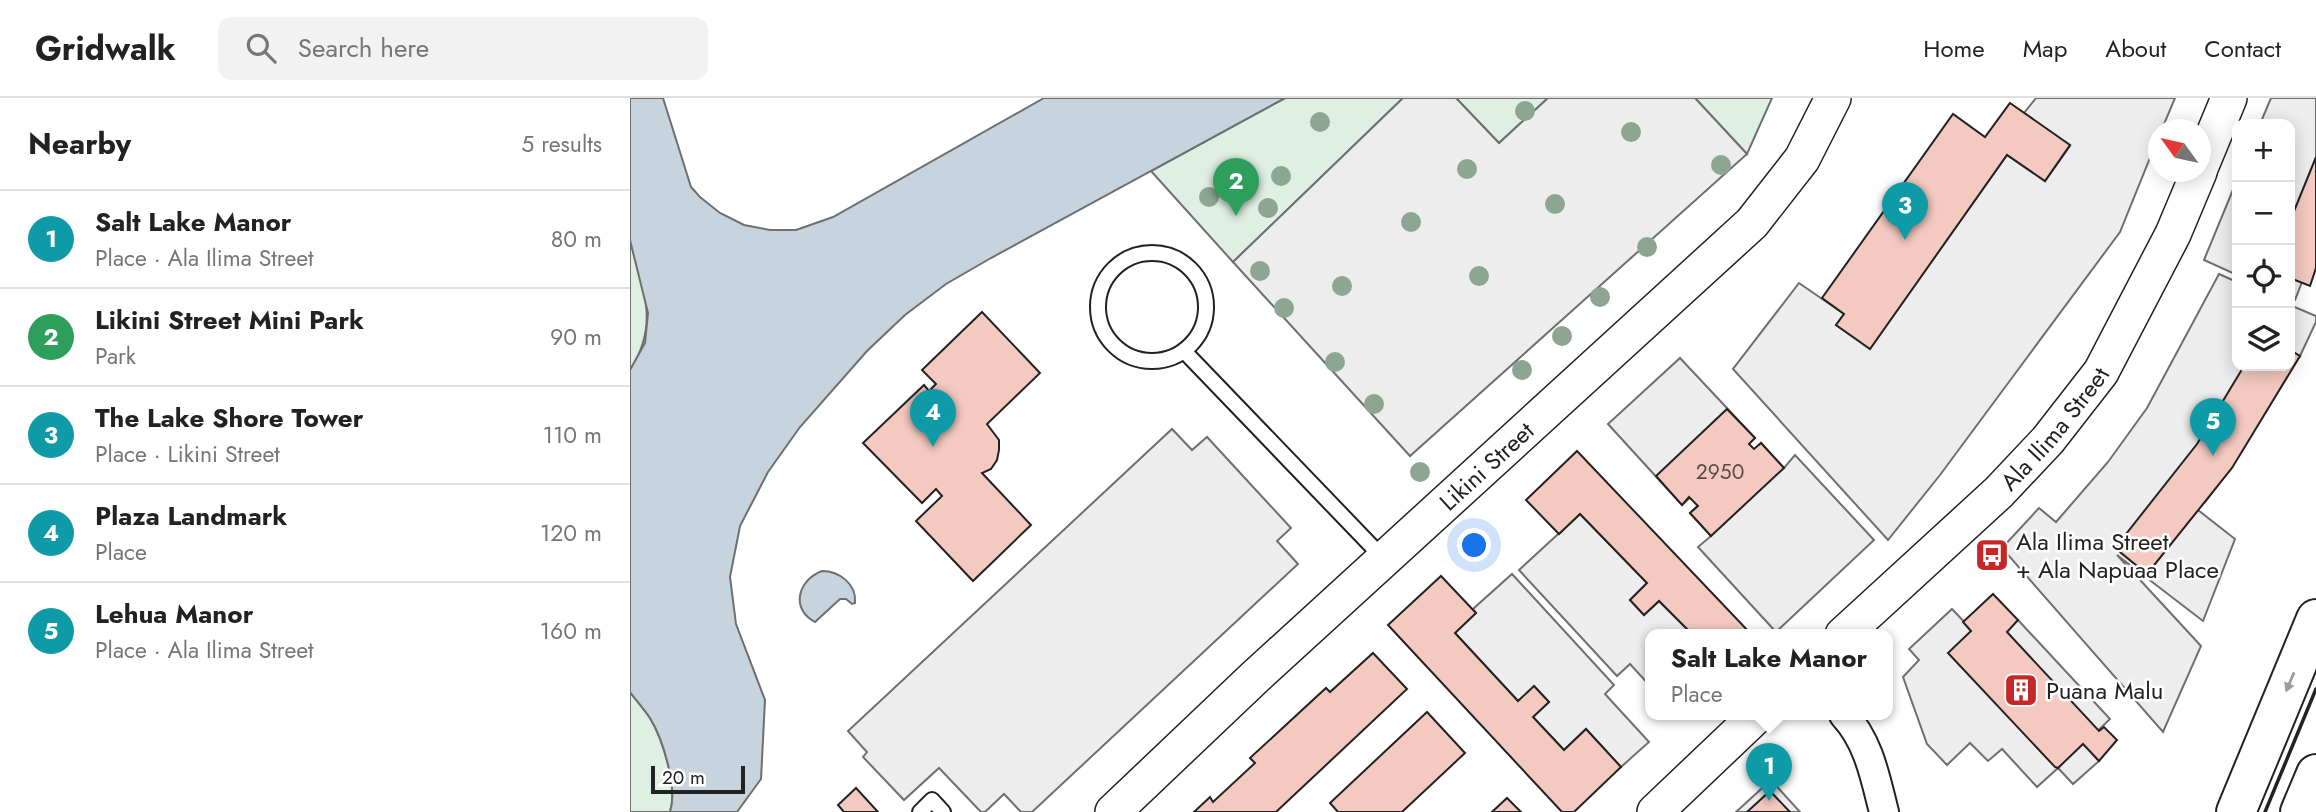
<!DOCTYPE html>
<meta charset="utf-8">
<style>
body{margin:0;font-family:Jost,sans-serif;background:#f2f2f2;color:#222}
.controls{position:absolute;right:21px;top:21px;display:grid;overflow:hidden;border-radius:14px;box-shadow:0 4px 18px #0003}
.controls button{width:63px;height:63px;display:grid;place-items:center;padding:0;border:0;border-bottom:2px solid #e0e0e0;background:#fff;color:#222;font:35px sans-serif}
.compass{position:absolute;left:1518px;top:21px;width:63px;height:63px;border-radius:50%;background:#fff;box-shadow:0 4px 18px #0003;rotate:303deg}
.scale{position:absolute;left:21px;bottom:18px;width:94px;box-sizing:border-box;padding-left:7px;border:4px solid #222;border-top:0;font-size:19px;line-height:24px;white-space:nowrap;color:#222;-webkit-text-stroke:5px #fff;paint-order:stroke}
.you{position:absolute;left:845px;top:448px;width:24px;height:24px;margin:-18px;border:5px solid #fff;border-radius:50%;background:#1a73e8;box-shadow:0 0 0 10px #1a73e833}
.badge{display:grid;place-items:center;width:46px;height:46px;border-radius:50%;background:#b45309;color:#fff;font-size:23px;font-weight:700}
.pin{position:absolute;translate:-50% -58px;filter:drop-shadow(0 2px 4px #0008)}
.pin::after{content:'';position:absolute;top:37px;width:24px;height:21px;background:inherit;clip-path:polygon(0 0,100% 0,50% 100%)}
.popup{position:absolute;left:1015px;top:531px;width:248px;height:91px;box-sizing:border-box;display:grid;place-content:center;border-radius:14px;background:#fff;filter:drop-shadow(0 2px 5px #0005);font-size:23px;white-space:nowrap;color:#767676}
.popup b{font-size:26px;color:#222}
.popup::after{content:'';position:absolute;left:50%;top:100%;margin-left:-14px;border:14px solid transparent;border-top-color:#fff}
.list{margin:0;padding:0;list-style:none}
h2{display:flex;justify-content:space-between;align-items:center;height:91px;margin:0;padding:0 28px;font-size:30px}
h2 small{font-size:23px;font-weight:400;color:#767676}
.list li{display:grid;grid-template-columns:46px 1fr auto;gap:21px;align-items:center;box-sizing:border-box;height:98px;padding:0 28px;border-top:2px solid #e0e0e0}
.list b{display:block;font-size:26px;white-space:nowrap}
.list p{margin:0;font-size:23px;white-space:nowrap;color:#767676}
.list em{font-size:23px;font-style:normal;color:#767676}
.icon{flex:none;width:38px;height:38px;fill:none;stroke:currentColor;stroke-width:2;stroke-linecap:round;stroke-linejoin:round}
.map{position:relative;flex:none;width:1686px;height:714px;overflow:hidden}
header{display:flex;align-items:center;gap:42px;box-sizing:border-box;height:98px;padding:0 35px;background:#fff;border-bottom:2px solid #e0e0e0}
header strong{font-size:33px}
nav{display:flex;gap:38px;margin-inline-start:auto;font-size:24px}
.search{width:490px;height:63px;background:#f2f2f2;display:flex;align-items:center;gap:18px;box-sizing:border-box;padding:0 24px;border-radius:14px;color:#767676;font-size:26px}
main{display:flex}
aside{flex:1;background:#fff}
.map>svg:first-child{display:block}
.green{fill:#e0efe3;stroke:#6f6f6f;stroke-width:2}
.parking{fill:#ededed;stroke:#6f6f6f;stroke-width:2}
.water{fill:#c7d3dd;stroke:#6f6f6f;stroke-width:2}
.building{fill:#f3c9c0;stroke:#222;stroke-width:2}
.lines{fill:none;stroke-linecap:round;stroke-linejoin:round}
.service-casing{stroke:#222;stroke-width:18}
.minor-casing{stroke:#222;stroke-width:32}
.tertiary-casing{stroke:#222;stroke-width:38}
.secondary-casing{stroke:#222;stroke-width:42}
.service{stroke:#fff;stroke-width:14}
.minor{stroke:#fff;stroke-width:28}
.tertiary{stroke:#fff;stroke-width:35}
.secondary{stroke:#fff;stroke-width:38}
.wall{stroke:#222;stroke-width:3.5}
.tree{fill:#8da692}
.oneway{fill:#9c9c9c}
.labels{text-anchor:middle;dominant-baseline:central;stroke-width:5;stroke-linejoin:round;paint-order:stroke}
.number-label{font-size:21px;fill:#564c4a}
.street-label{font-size:24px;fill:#222;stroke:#fff}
.poi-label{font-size:24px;fill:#222;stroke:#fff;text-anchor:start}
</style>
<header>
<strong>Gridwalk</strong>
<div class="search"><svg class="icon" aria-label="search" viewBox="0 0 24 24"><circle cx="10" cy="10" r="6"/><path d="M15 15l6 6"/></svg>Search here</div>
<nav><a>Home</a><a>Map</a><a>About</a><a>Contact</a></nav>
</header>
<main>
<aside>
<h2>Nearby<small>5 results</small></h2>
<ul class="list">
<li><span class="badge" style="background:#0f9aa8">1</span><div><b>Salt Lake Manor</b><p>Place · Ala Ilima Street</p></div><em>80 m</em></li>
<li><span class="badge" style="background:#2e9e5b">2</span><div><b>Likini Street Mini Park</b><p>Park</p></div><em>90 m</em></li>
<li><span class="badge" style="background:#0f9aa8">3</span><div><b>The Lake Shore Tower</b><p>Place · Likini Street</p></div><em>110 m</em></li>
<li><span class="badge" style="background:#0f9aa8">4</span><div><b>Plaza Landmark</b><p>Place</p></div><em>120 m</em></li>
<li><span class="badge" style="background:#0f9aa8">5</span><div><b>Lehua Manor</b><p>Place · Ala Ilima Street</p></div><em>160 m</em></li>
</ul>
</aside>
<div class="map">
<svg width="1686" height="714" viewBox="0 0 1686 714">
<rect width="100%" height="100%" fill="#fff"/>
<g class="green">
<path d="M655 0H773L603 164 521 73Z"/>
<path d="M826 0H918L869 45Z"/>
<path d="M1065 0H1142L1117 56Z"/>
<path d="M0 142C13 191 30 226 0 272Z"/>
<path d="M0 594C6 602 14 611 20 620 33 642 48 690 40 714H0Z"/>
</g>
<g class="parking">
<path d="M773 0H826L869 45 918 0H1065L1117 56 780 358 603 164Z"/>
<path d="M1406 0H1545L1532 31 1528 32V40L1490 134 1310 377 1258 442 1103 271 1169 185 1214 216 1206 227 1240 250 1377 57 1415 83 1440 48 1394 15Z"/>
<path d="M1641 0H1686V148L1665 202 1660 200V26H1630Z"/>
<path d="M1607 82V177L1574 162Z"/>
<path d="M1589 176 1607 184V268H1641L1627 292 1588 387 1575 404 1543 379 1568 412 1605 441 1573 523 1487 457 1571 548 1533 634 1372 450 1409 410 1426 424 1478 364 1517 310Z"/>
<path d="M1660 207 1686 218V224L1670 258 1660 252Z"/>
<path d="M1050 260 1125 340 1052 407 978 326Z"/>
<path d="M542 331 562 352 577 339 661 430 647 443 668 466 402 714H391L374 696 355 714H351L309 670 274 702 233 659 237 654 218 633Z"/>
<path d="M1131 345 1154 370 1165 357 1244 442 1146 534 1068 449 1081 438 1060 415Z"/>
<path d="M950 416 1017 485 1000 502 1014 517 1029 503 1060 534 1057 537H1020V588L1000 566 987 578 889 472Z"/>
<path d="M882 476 984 587 975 596 1019 644 991 669 956 631 934 652 903 619 919 604 905 589 888 603 825 535 846 515 843 511Z"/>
<path d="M1322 511 1358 549 1388 522 1480 621 1454 646 1469 663 1443 686 1428 670 1407 689 1372 651 1358 663 1340 645 1317 667 1297 646 1273 579 1289 562 1279 551Z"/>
<path d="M1141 682 1170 714H1106Z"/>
</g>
<g class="water">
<path d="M0 0H33L61 89 70 99 90 115 114 127 140 132H166L203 119 414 0H655L361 160 316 186 275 217 237 253 170 329 138 374 110 428 100 479 106 526 135 602 131 681 107 714H40C48 690 33 641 20 620 14 611 6 602 0 594V272L15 245 18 215 0 142Z"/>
<path d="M192 473C209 473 227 486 225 505L222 506 216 501H210L185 524C160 511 168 482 192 473Z"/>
</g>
<g class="building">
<path d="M1380 5 1440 47 1415 83 1377 57 1240 251 1206 227 1214 216 1192 200 1323 16 1355 39Z"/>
<path d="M1686 59V170L1680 188 1660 180V123Z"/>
<path d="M352 214 410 275 357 326 369 342V352L367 362 361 371 352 375 401 427 343 483 286 423 312 398 306 391 292 405 233 345 294 287 299 293 306 286 292 272Z"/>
<path d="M1660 252 1670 258 1602 370 1517 476 1485 450 1567 346 1614 268H1660Z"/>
<path d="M1097 311 1125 340 1119 346 1124 351 1131 345 1154 370 1081 438 1060 415 1068 408 1059 399 1052 407 1026 378Z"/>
<path d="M947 353 1122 537H1057L1060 534 1029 503 1014 517 1000 502 1017 485 950 416 929 436 896 402Z"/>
<path d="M811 478 846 515 825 535 888 603 904 588 919 604 903 619 934 652 956 631 991 669 944 714H932L758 527Z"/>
<path d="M1363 496 1388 522 1377 534 1469 633 1474 629 1487 642 1469 663 1453 646 1428 670 1425 669 1318 555 1341 533 1333 524Z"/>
<path d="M743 555 777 591 646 714H564L580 699 583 704 625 665 620 660 696 590 700 594Z"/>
<path d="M797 614 835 655 772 714H708L700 705Z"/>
<path d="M226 690 248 714H214L208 707Z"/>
<path d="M1140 693 1160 714H1117Z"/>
<path d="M877 700 891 714H862Z"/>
</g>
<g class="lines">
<g class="service-casing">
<g id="service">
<circle cx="522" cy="209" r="54"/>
<path d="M554 253 754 461"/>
<path d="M290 714 302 702 313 714"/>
</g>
</g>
<g class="minor-casing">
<path id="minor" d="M1214 617C1239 644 1245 679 1254 714"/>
</g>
<g class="tertiary-casing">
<g id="tertiary">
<path d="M1570 70 1599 0"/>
<path id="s1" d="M1213 537 1369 394 1418 342 1471 274 1543 136 1569 74"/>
<path id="s2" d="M483 714 624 580 1122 125 1172 61 1203 0"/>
<path d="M1025 714 1127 617"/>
</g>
</g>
<g class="secondary-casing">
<g id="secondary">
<path d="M1606 714 1686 521"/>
<path d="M1670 714 1686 676"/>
</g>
</g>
<use href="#service" class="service"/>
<use href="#minor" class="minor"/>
<use href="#tertiary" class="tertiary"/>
<use href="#secondary" class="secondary"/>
<path class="wall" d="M1635 714 1686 591"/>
</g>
<g class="tree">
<circle cx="895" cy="13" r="10"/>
<circle cx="690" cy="24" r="10"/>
<circle cx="1001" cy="34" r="10"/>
<circle cx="1091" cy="67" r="10"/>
<circle cx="837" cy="71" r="10"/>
<circle cx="651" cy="78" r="10"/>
<circle cx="579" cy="99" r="10"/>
<circle cx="925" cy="106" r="10"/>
<circle cx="638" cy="110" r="10"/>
<circle cx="781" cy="124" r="10"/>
<circle cx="1017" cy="149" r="10"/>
<circle cx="630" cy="173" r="10"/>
<circle cx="849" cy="178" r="10"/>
<circle cx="712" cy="188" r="10"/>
<circle cx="970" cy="199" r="10"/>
<circle cx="654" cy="210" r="10"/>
<circle cx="932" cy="238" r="10"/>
<circle cx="705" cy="264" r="10"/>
<circle cx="892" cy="272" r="10"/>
<circle cx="744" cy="306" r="10"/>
<circle cx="790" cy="374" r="10"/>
</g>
<defs><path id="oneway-solid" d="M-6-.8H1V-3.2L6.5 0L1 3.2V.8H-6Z" transform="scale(1.75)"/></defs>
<use class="oneway" href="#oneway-solid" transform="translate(1660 584) rotate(113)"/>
<defs>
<g id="bus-square" transform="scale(1.75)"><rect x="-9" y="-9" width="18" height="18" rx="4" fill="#c62828" stroke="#fff"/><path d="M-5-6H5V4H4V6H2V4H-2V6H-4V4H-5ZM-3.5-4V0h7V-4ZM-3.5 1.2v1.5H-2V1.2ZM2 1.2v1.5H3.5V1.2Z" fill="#fff"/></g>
<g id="building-square" transform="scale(1.75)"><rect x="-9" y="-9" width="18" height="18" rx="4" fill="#c62828" stroke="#fff"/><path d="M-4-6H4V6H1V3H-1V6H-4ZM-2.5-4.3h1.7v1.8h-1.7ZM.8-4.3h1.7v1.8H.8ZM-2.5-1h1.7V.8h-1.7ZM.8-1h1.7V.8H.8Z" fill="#fff"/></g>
</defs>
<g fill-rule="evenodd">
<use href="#bus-square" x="1362" y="457"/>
<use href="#building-square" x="1391" y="592"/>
</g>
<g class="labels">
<g class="number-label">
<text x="1090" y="374">2950</text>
</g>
<g class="street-label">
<text stroke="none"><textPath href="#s1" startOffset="296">Ala Ilima Street</textPath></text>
<text stroke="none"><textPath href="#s2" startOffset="509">Likini Street</textPath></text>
</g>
<g class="poi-label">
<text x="1386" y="443">Ala Ilima Street<tspan x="1386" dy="28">+ Ala Napuaa Place</tspan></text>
<text x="1416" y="592">Puana Malu</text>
</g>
</g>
</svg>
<div class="controls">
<button>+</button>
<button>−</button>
<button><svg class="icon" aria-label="locate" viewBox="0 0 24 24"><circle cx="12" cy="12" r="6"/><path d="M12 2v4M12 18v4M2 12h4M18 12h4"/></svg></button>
<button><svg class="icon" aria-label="layers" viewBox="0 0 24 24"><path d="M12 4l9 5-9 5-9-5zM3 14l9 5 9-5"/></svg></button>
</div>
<svg class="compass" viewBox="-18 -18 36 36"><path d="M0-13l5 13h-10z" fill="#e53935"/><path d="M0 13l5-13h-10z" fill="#767676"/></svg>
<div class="scale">20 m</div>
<div class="you"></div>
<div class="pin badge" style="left:1139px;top:703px;background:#0f9aa8">1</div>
<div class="popup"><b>Salt Lake Manor</b>Place</div>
<div class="pin badge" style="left:606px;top:118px;background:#2e9e5b">2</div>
<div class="pin badge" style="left:1275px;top:142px;background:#0f9aa8">3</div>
<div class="pin badge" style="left:303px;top:349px;background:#0f9aa8">4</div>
<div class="pin badge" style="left:1583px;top:358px;background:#0f9aa8">5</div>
</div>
</main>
